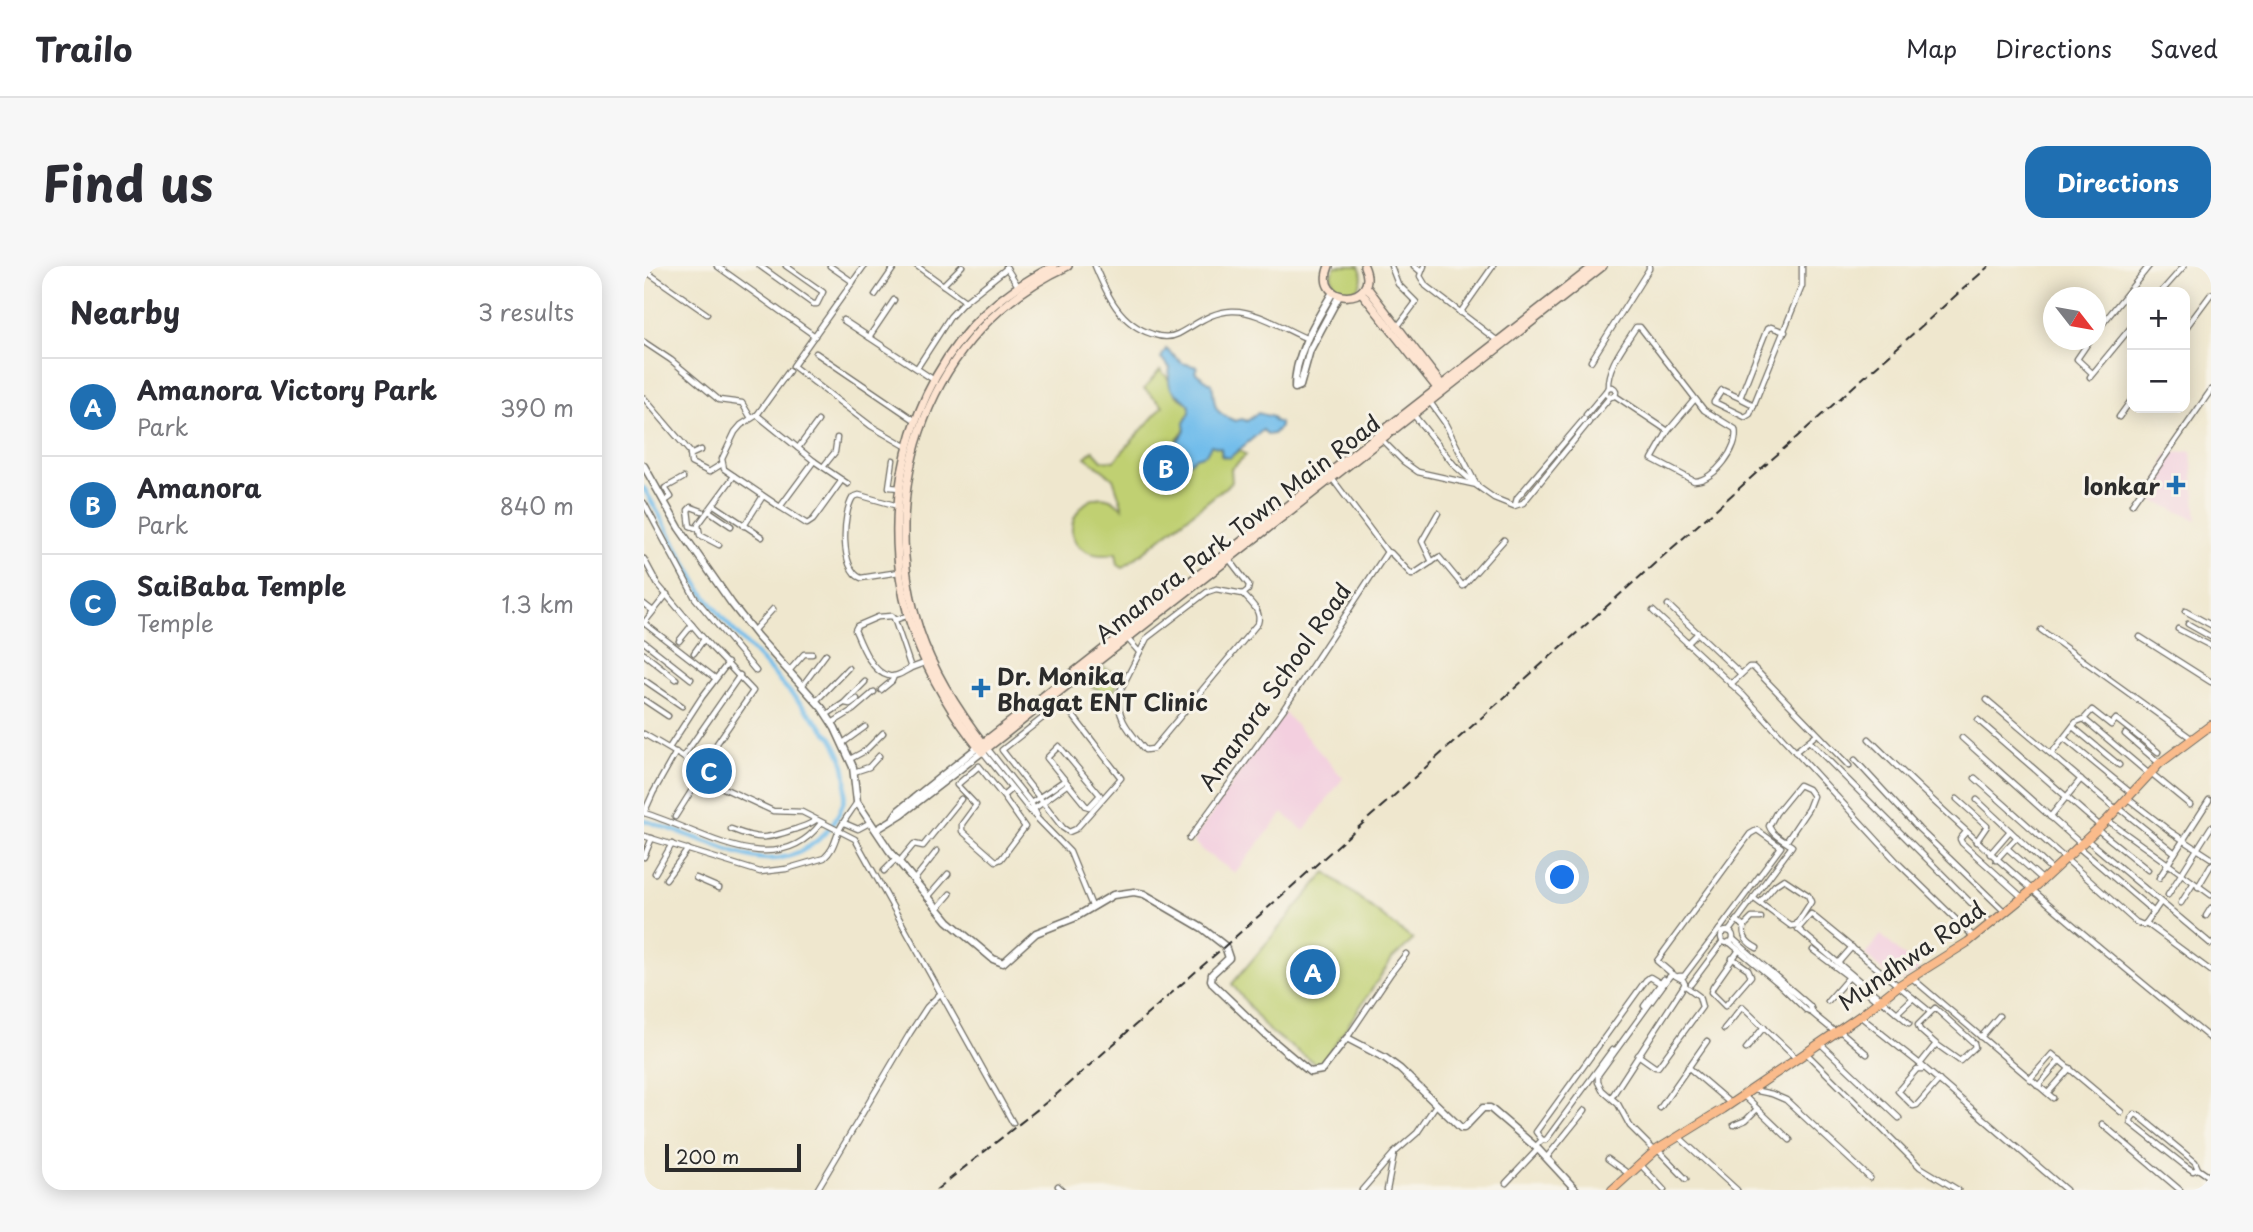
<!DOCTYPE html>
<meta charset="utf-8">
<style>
body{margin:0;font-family:"Playpen Sans",sans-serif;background:#f7f7f7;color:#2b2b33}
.controls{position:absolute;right:21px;top:21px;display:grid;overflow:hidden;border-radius:14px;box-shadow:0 4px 18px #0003}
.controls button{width:63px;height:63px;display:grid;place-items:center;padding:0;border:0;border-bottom:2px solid #e1e1e2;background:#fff;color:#2b2b33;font:35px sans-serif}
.compass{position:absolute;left:1399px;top:21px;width:63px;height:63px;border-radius:50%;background:#fff;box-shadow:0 4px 18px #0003;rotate:121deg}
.scale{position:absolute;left:21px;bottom:18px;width:136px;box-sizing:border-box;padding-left:7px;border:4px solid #2b2b2b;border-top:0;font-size:19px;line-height:24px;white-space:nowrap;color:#2b2b2b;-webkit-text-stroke:5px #f7f3e8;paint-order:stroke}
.you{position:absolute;left:919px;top:612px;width:24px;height:24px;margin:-18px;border:5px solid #fff;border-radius:50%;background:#1a73e8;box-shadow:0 0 0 10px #1a73e833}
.badge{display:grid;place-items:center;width:46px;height:46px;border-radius:50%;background:#1f6fb2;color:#fff;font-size:23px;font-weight:700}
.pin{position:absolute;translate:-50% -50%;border:4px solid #fff;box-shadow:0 2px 7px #0006}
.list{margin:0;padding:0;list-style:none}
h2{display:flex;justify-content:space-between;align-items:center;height:91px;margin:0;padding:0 28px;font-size:30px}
h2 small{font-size:23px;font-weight:400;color:#7c7c81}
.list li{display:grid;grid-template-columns:46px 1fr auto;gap:21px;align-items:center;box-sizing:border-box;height:98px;padding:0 28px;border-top:2px solid #e1e1e2}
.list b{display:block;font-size:26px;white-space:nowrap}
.list p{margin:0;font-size:23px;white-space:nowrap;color:#7c7c81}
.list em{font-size:23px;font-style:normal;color:#7c7c81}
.map{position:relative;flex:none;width:1567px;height:924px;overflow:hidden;border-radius:21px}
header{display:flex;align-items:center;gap:42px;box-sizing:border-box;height:98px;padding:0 35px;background:#fff;border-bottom:2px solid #e1e1e2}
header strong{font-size:33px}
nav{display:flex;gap:38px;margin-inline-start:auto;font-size:24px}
.intro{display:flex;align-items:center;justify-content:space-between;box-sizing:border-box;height:168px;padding:0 42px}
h1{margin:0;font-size:49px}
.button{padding:18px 32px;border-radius:21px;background:#1f6fb2;color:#fff;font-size:24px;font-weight:700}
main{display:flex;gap:42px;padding:0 42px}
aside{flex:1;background:#fff;border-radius:21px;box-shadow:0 4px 18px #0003}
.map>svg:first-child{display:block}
.built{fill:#f3cfdf}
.green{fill:#c0d072;stroke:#767e4e;stroke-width:2}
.water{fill:#72bdeb;stroke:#4e748b;stroke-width:2}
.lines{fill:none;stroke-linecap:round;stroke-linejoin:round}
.canal{stroke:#72bdeb;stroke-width:4.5}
.minor-casing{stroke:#706d64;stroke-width:7}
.tertiary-casing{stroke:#706d64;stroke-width:9}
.secondary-casing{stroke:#706d64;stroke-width:10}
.primary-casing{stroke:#706d64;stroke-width:10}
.minor{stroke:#fff;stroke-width:4.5}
.tertiary{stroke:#fff;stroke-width:6}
.secondary{stroke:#fde4d1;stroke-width:7}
.primary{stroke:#fabb8b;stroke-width:8}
.rail{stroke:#2b2b2b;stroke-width:2;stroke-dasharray:10 5;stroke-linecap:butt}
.poi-dot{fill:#1f6fb2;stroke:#f7f3e8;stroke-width:2.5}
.labels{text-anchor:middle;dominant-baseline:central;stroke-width:6;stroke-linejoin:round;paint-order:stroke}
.poi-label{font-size:23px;font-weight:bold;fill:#2b2b2b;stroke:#f7f3e8;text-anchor:end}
.street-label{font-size:23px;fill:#2b2b2b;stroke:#f7f3e8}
</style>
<header>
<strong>Trailo</strong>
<nav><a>Map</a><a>Directions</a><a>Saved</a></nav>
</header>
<div class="intro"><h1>Find us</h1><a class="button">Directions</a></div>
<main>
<aside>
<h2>Nearby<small>3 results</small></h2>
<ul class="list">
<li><span class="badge">A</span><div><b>Amanora Victory Park</b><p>Park</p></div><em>390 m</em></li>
<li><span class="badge">B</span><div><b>Amanora</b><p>Park</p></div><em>840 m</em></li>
<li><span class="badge">C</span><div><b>SaiBaba Temple</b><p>Temple</p></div><em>1.3 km</em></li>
</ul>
</aside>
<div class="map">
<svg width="1567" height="924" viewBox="0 0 1567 924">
<rect width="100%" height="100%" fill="#f7f3e8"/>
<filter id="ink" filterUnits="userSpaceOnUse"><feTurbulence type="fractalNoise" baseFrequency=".0143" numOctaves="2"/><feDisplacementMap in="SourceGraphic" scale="14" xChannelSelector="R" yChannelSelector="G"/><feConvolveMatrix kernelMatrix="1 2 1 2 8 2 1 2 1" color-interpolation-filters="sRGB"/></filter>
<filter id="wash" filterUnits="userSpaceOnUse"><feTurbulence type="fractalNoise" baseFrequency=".00686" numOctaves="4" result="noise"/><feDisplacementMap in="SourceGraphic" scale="28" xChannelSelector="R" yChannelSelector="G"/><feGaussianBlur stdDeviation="1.57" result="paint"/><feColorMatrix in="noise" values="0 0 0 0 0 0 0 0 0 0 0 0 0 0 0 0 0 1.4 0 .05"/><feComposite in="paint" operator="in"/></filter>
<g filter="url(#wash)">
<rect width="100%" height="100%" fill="#efe7ce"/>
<g class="built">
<path d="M1547 185 1553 254 1508 234 1523 188Z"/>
<path d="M641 447 699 512 660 565 639 547 591 607 559 585 549 575 600 500Z"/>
<path d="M1237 669 1275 704 1253 718 1221 689Z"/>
</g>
<g class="green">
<path d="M691 0H715C722 13 716 26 701 26L690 20 687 8Z"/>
<path d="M516 104 523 111 533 130 544 137 547 144 540 157 541 163 533 173 552 191 562 188 567 179 577 182V190L585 192 595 184 602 189 587 203 588 216 479 302 474 299 472 287C461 290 450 290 440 284 411 267 440 222 466 233 470 234 475 240 479 242L469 212 441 191 449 184 458 194 470 195 519 140 500 123Z"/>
<path d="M457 400 477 411 467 431 447 420Z"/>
<path d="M682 606 769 674 748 693 676 801 624 764 588 718Z"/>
</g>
<path class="water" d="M522 83 538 97 553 101 551 105 552 107 568 118C572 139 566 145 591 155L598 153 603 155 614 147 629 151 630 155 636 157V161L629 168 623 169 619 164 585 192 578 190 577 182 567 179 562 188 552 191 541 200 534 189 532 177 541 165 540 157 546 147V140C534 123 521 131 526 102L517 92Z"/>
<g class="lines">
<path class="canal" d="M0 222 59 327 80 354 187 471C202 494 208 521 195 547 181 574 154 594 122 593 103 592 84 583 66 577 44 569 22 562 0 554"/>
</g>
</g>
<g filter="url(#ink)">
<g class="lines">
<g class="minor-casing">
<g id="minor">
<path d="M73 0 171 70"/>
<path d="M116 0 169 38H173L179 26 142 0"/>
<path d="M186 0 209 16"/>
<path d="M220 0 149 100 227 160 265 182"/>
<path d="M273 0 321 35"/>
<path d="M451 0C463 29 476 58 508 68 516 71 526 72 534 68 553 58 566 46 588 45 612 44 642 64 664 73"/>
<path d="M747 0 754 18 772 36 754 60"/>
<path d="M770 0 776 5"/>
<path d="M780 0 776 10 782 20 855 76"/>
<path d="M362 1 374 20"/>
<path d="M0 4 63 48"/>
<path d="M299 19 318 0"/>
<path d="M1517 26 1540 0"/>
<path d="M231 29 251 0"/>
<path d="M816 47 849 0"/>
<path d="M199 54 290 114"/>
<path d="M1541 63 1567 28"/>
<path d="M1451 67 1505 0"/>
<path d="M225 71 250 34"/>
<path d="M1446 74 1433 93 1448 107"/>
<path d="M0 76 27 94 75 134 98 137 107 152"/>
<path d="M172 87 272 155"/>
<path d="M947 95 1005 3V0"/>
<path d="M273 102 306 51 319 37 363 2"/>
<path d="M145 105 113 149 97 159 91 166 78 193 80 203 136 241 170 195 204 218"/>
<path d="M1446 111 1488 60"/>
<circle cx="967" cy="126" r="5"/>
<path d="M964 121C963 100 981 79 992 61H996L1060 144 1091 163C1096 181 1070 215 1050 215L1008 193 1024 165 1051 133"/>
<path d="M970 129 1024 165"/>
<path d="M0 132 46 186 47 197 65 206 78 198"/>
<path d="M1096 132 1078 124 1070 136 1101 151 1106 148 1158 20V0"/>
<path d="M786 136 801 157 833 220 850 232 870 240 879 237 945 156"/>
<path d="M1110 139 1096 132 1123 63 1127 61 1141 66"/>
<path d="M769 148 811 200 830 217"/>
<path d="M113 149 170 195"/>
<path d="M942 149 961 126"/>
<path d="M1475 151 1488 133"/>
<path d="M948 153 966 131"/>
<path d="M738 174 760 196 774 206 833 219"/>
<path d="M154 182 174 155"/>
<path d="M46 189 57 184"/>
<path d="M249 194 245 221 256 222"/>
<path d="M179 201 191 186 193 172"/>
<path d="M687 211 743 286 747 287 768 309 795 291 819 320 860 274"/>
<path d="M20 236 27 231 21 222 39 212"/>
<path d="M0 237 51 332 112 405"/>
<path d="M1488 238 1567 124"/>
<path d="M70 239 118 271"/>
<path d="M871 239 873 232 940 153"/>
<path d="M254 240 215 229 209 231C198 248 196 304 217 312L255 306"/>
<path d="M136 241 163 258 169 254 198 214"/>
<path d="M65 245 87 260"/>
<path d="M100 260 119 230"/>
<path d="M54 263 46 260 44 244 47 241 58 245"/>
<path d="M75 279 56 269 54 259 90 210"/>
<path d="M0 293 14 319 66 380 109 425 54 505"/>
<path d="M585 293 605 319 604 324 599 328"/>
<path d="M788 296 778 275 794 247"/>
<path d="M572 323 599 328C606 336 618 345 614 357L509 483 501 484C486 466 470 450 476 425L503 372 563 326Z"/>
<path d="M23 328 0 357 71 412"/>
<path d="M0 338 9 345"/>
<path d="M1024 339 1097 408"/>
<path d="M1009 345 1100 430 1255 598 1329 670"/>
<path d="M1541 345 1567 359"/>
<path d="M251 354 265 349"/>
<path d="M1544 358 1567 371"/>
<path d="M1534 363 1567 380"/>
<path d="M1397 364 1547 472"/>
<path d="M109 365 129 343"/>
<path d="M482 371 495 386"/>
<path d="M1496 371 1567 416"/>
<path d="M35 375 48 359"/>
<path d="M0 376 47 413"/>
<path d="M1043 378 1054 367"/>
<path d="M50 387 60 373"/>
<path d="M0 388 32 413"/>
<path d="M267 402C261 405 252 412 245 410 227 406 217 378 211 364L213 360 234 351 248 350 250 352 267 402 283 396"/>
<path d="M145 405 160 388H168"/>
<path d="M0 414 38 440"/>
<path d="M1087 418 1105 401H1109L1205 500"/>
<path d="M158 420 182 388"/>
<path d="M237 424 248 415 250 410"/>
<path d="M0 434 24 450"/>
<path d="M1343 434 1472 543"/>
<path d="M172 435 204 402"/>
<path d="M201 437 206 438 213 433"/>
<path d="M420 438 477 512 432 563 425 566 419 562 358 484 415 439Z"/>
<path d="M182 449 200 437 221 416"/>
<path d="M1440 453 1448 444 1467 459 1472 453 1514 486"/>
<path d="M1334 454 1456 560"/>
<path d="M188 457 209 444 230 426"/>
<path d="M1429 461 1475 499"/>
<path d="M0 468 39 491 54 505 75 520 129 545 158 546 211 573 369 857"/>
<path d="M1481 468 1515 497"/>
<path d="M1318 472 1437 578"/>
<path d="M1420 472 1487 527"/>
<path d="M1225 473C1333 580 1449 677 1567 773"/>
<path d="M1165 475 1347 657"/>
<path d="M199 477 221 461"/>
<path d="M415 480 456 529 445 541 442 540 403 492Z"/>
<path d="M25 482 58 431 84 397"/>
<path d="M343 482 387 537 393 549"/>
<path d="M32 486 9 527 0 547C56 563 131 618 177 557"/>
<path d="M339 486 388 547 426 586 448 640"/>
<path d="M1151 486 1173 468"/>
<path d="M1408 487 1432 456 1440 453 1505 508"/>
<path d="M39 491 96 409"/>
<path d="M206 493 221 485 239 467"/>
<path d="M1211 494 1275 563 1360 645"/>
<path d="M210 506 225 501 235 490"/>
<path d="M1507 507 1546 539"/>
<path d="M1331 512 1492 656 1499 659 1502 657 1516 637"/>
<path d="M359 530 381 561 357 593 352 595 318 565V558L332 539 313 519 335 500 359 530 367 523"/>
<path d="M1483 532 1527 566 1567 592"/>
<path d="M1313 533 1343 560 1332 576"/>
<path d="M1333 534 1408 604"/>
<path d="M387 537 421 514"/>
<path d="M1475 542 1531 587"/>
<path d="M390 543 424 518"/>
<path d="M31 551 58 508"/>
<path d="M1406 551 1437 513"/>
<path d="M1463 554 1567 629"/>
<path d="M200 557 214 563 227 556"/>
<path d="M87 563C117 575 122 573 152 563 160 560 165 559 172 554"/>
<path d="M1453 563 1504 604"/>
<path d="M1322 566 1316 573 1318 577 1379 632"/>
<path d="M0 570 116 606 142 603 180 592C189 584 190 577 194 567 198 556 207 546 213 536"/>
<path d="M545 573 639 444 743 286"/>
<path d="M1442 573 1567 678"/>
<path d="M1434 581 1510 646"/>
<path d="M1363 582 1398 613"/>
<path d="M1346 588 1366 565"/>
<path d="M0 591 8 572"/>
<path d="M1352 594 1373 571"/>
<path d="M255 596 270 578 279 580 317 533"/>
<path d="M240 605 252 593"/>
<path d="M11 607 28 578"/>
<path d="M52 612 75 622"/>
<path d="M1515 612 1565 534"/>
<path d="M22 613 44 583"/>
<path d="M270 614 293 585"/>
<path d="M1554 621 1567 599"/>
<path d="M1524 629 1567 561"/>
<path d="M284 631 304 608"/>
<path d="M1109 632 1147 660 1152 659 1167 636 1164 629 1140 613 1131 619 1116 637"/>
<path d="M1537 637 1549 618"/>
<path d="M294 642 306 628"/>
<path d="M1562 650 1567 642"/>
<path d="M1092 654 1100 660C1098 671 1103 677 1113 682"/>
<path d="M1502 657 1567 705"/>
<path d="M1100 660 1108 652H1117"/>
<path d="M1085 665 1148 580C1140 575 1128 569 1125 560L1132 547 1155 519 1164 523 1169 530 1164 543 1142 576"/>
<circle cx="1083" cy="671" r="6"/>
<path d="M1089 673 1166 740 1169 747"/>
<path d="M1085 676 1133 716 1163 745 1168 747 1191 766"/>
<path d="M1169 684 1205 711 1233 735"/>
<path d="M1088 692 1104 703 1107 710 1081 740 1067 726 1069 721 1095 684"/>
<path d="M1194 697 1208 681"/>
<path d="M1026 706 1013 695 1106 568 1113 564 1137 581 1075 664 1079 667"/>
<path d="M1035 710H1040L1075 664"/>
<path d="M1268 712 1409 832"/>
<path d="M1047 718 1079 675"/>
<path d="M1184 735 1205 711"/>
<path d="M1000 740 1020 713"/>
<path d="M1253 747 1269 732"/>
<path d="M1217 751 1276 798 1422 924"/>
<path d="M1265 757 1154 663 1167 648 1285 745"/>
<path d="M1080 763 1098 741 1152 792"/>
<path d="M1195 764 1223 788"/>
<path d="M1337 771 1355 750"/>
<path d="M703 772 747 707 762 688"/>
<path d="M1177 778 1255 852"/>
<path d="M1102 783 1120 761"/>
<path d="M1162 787 1276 901 1314 924"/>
<path d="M994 789 1011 801H1014L1058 741 1055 730 1040 719"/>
<path d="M1276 798 1292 778 1276 764 1274 759 1291 742 1330 777 1331 781 1316 795 1292 778"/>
<path d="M1044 801 1086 837"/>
<path d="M1278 803H1273L1254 825 1269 840 1273 839 1295 814"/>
<path d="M1386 813 1408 788 1477 846"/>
<path d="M1394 820 1416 794"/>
<path d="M1109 824 1128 828 1142 834 1226 912"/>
<path d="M1404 827 1426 802"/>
<path d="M1099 829 1146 874"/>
<path d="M967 832 1041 718 1039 714 1028 708 1025 711 954 809V816L958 824 974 838 986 860 1011 885"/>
<path d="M1016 842 1063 775"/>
<path d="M1458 858 1536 924"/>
<path d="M1090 859 1102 854 1113 843"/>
<path d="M1034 870 1093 924"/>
<path d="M898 874 892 866 1002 714 1006 711 1016 717"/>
<path d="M892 880 898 874H902L968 784"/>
<path d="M1014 884 1042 913"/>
<path d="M903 891 941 844"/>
<path d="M964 893 985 908"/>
<path d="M996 898 1020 924"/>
<path d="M1554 903 1549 905 1540 899 1487 857V853L1491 848 1494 849 1551 896 1554 903 1567 912"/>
<path d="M862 917 894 883"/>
<path d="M414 920 418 924"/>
<path d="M173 924 266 767 283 741 297 727"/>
<path d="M718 924 750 887 773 867 792 839"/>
<path d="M743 924 750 888"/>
</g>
</g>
<g class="tertiary-casing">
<g id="tertiary">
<path d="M689 26C673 53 650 89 651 122L656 120 666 84 695 30"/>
<path d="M0 200 35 262 88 338 113 370 178 442 191 462 209 501 213 536 245 584 304 655 349 693 359 697 392 667 430 652 469 629 490 626 500 628 558 662 581 680 585 692 568 708 567 714 569 718 621 768 666 806 678 804 703 772 741 792 756 803 817 862H820L839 842H846L894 883 932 924"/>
<path d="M250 551 255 544 334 481"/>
<path d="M232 564 258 548 338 486"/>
</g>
</g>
<g class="secondary-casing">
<g id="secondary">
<path d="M410 0C380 15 351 35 328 60 254 142 234 268 271 371 287 413 310 451 338 486L959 0"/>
<path d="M685 0C668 41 738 40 720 0"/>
<path d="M722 20 798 119"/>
<path d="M717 26 793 122"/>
<path d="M334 481 950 0"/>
<path d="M342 481C315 446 290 408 276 366 230 223 284 64 424 0"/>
</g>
</g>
<g class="primary-casing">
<path id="primary" d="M968 924 1011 885 1079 843 1216 750 1254 720 1324 676 1388 624 1463 554 1515 498 1567 459"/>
</g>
<use href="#minor" class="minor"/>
<use href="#tertiary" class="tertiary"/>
<use href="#secondary" class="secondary"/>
<use href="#primary" class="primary"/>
<path class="rail" d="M292 924 414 827 581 680 1345 0"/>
</g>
</g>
<g class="poi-dot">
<path d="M1528.5 208.5h7v7h7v7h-7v7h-7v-7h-7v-7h7z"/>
<path d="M333.5 411.5h7v7h7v7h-7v7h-7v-7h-7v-7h7z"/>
</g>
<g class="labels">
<g class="poi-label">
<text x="1516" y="219">lonkar</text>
<text x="353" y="409" text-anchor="start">Dr. Monika<tspan x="353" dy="26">Bhagat ENT Clinic</tspan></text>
</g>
<g class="street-label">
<text transform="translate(593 262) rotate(-38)">Amanora Park Town Main Road</text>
<text transform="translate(630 420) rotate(-55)">Amanora School Road</text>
<text transform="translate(1267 689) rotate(-35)">Mundhwa Road</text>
</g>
</g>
</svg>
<div class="controls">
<button>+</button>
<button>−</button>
</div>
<svg class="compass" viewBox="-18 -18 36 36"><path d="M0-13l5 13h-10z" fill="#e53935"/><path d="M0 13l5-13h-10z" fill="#7c7c81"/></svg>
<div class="scale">200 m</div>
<div class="you"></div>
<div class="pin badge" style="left:669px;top:706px">A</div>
<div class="pin badge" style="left:522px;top:202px">B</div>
<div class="pin badge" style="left:65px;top:505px">C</div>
</div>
</main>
